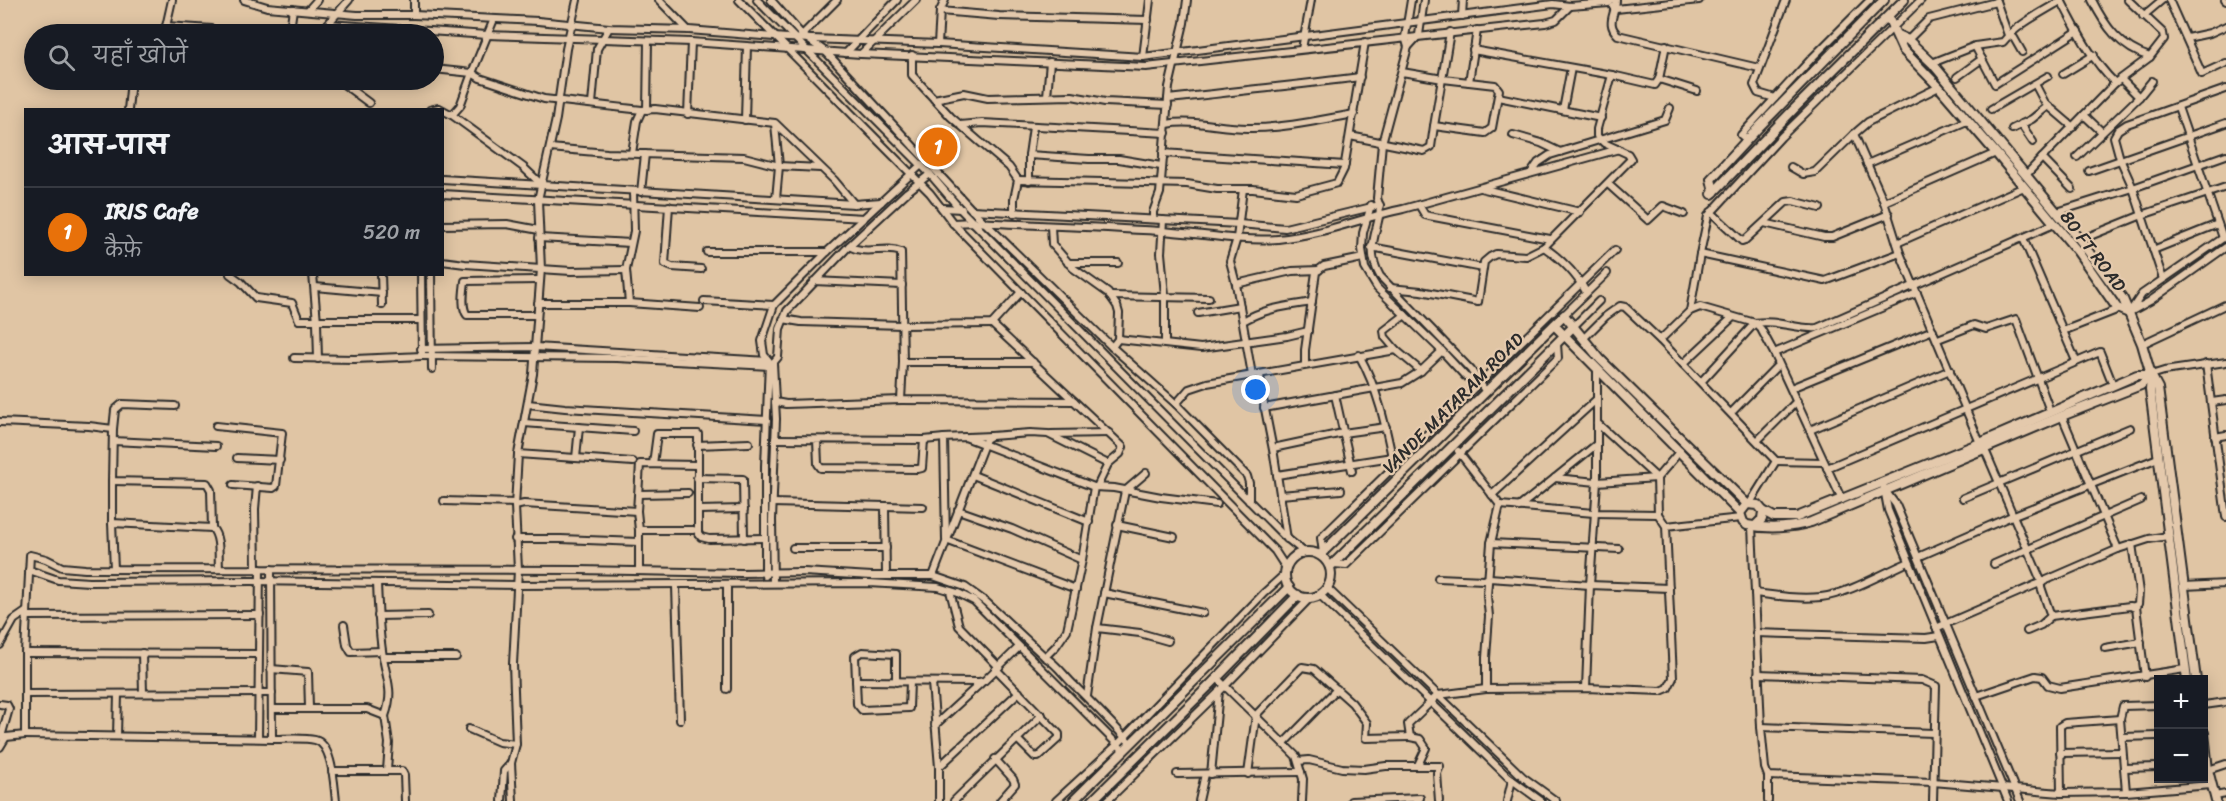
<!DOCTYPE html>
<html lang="hi">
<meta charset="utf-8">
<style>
body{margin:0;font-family:Sriracha,"Playpen Sans Deva",sans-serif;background:#20242c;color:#f1f3f6}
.controls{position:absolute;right:18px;bottom:18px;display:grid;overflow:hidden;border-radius:0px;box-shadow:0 3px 15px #0003}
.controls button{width:54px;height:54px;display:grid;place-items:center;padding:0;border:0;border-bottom:2px solid #363941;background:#171b24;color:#f1f3f6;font:30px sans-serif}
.you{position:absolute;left:1256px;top:390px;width:21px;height:21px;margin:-15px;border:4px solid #fff;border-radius:50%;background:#1a73e8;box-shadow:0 0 0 9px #1a73e833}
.badge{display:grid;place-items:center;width:39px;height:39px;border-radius:50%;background:#8c9099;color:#fff;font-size:20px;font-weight:700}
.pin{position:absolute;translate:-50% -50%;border:3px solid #fff;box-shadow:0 2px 6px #0006}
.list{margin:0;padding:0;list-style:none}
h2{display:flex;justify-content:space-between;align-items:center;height:78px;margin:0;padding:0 24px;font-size:26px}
h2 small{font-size:20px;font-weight:400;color:#9ea1a6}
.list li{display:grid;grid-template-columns:39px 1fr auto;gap:18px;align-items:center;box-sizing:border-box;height:90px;padding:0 24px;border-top:2px solid #363941}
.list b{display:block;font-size:22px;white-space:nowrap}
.list p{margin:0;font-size:20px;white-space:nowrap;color:#9ea1a6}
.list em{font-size:20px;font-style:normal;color:#9ea1a6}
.icon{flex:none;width:33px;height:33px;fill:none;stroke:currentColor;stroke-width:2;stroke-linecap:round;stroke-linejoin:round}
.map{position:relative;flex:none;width:2226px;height:801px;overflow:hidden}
.search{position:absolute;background:#171b24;box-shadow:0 3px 15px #0003;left:24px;top:24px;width:420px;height:66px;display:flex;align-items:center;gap:15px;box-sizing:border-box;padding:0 21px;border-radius:33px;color:#9ea1a6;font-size:22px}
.panel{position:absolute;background:#171b24;box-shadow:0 3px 15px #0003;left:24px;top:108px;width:420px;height:168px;border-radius:0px}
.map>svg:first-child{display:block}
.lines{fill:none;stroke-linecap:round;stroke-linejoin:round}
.minor-casing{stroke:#2b2b2b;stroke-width:10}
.major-casing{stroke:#2b2b2b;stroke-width:12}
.minor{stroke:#e4c9ac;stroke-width:6}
.major{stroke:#e4c9ac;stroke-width:8}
.labels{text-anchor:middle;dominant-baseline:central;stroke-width:4.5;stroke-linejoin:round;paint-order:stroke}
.street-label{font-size:18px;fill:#2b2b2b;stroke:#e4c9ac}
</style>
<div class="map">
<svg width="2226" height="801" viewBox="0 0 2226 801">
<rect width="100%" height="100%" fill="#e0c5a4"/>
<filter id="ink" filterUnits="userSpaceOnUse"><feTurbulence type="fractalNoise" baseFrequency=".0167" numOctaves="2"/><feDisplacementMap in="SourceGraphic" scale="12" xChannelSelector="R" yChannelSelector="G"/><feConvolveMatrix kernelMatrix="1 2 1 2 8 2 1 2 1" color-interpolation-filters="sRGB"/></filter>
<g filter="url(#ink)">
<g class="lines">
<g class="minor-casing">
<g id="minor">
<path d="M244 0 267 7 357 15H414L538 21 609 28 689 30 787 38 938 44 1143 57 1553 4 1570 6 1609 3 1612 0"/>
<path d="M659 0 688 30"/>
<path d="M739 0 930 193 953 223 1275 551 1286 568"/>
<path d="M757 0 930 174 960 209 1284 536 1304 552"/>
<path d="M771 0 802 35 826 52 972 210 1112 347"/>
<path d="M1411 0 1405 37 1408 47 1382 143 1377 198C1388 221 1360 241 1380 276L1471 370 1486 392"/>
<path d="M1616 0C1616 14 1605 23 1618 35L1759 68"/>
<path d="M2061 0C2076 29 2092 61 2115 83"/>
<path d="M2092 0C2105 26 2120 48 2150 57"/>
<path d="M2169 0 2202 74 2226 63"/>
<path d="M2225 0 2226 1"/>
<path d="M1996 1 2008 35 2014 38 2022 52"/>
<path d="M1613 7 1616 9 1699 0"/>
<path d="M293 9 291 23 296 34"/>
<path d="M309 9 317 0"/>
<path d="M940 11 999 16 1148 20"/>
<path d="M414 15V0"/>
<path d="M1462 16 1463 0"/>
<path d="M2143 16 2162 0"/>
<path d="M328 24 487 35 691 42 861 54 916 0"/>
<path d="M166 26 212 29"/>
<path d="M148 34 165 31 172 0"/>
<path d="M319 34 349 0"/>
<path d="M802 35 837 0"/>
<path d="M2187 38 2210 33 2226 26"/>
<path d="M1908 40 1929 19 1996 2"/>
<path d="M938 44 940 11 945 0"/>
<path d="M1975 46 1995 84 2078 31"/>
<path d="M1408 47 1419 35 1424 0"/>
<path d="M1302 49 1311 0"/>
<path d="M1473 50 1612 75"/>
<path d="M846 53 897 0"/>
<path d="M861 54 1146 67 1545 23 1556 20 1570 6"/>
<path d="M912 55V75L951 117 1009 167 1018 180 1014 199V214"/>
<path d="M1143 57 1150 0"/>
<path d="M1932 63 1975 46 2003 42C2017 24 2043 12 2062 0"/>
<path d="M434 69 472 73 494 19"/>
<path d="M1402 72 1443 79 1495 85 1499 90 1492 128 1485 133 1434 126 1450 32"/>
<path d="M2063 74 2094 55"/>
<path d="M1957 77 1982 59"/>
<path d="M1659 79 1697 91"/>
<path d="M2121 79 2139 97"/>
<path d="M338 80 369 103"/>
<path d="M1469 82 1477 30"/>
<path d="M312 84 316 80"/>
<path d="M2035 84 2045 103 2073 127"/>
<path d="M1939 87 1868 122 1854 134 1884 202 1900 253 1980 443"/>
<path d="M2226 89 2127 124 2118 130 2114 137 2120 159 2133 188 2226 155"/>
<path d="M1047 96 1050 62"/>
<path d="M1498 97 1601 118"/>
<path d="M1775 98 1758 93 1754 85 1786 0"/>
<path d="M934 99 964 93 988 98 1072 96 1105 102 1168 105"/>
<path d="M1168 99C1232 92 1296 85 1360 77"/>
<path d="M592 104 597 49 609 28"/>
<path d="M2178 107 2223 238"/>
<path d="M1991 109 2048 76"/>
<path d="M128 110 131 80"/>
<path d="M430 110 439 108 452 115"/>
<path d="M647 110 648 41"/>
<path d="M1563 110 1571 68"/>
<path d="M688 114 691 42"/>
<path d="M2084 115 2102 132"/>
<path d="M745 120 747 46"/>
<path d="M775 124 779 166 776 199"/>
<path d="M1167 124C1194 119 1223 129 1251 128 1285 128 1320 120 1354 114"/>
<path d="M2021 124 2033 142"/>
<path d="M960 125 982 123 1166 133"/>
<path d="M2012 129 2032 119 2048 106"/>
<path d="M1513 135 1541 143 1560 152"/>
<path d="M1350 136 1424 151 1431 147 1434 126"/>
<path d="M1747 140 1741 135 1813 57 1870 0"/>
<path d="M550 148 607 153 744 157 779 166 820 168"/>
<path d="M632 153 637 121 642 110"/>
<path d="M1163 153 1345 165"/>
<path d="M1029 155 1089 159H1119L1161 166"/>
<path d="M2077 157 2139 97 2152 81"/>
<path d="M1867 164 1967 121"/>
<path d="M1791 167 1803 174 1815 172 1854 134"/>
<path d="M2089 171 2226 123"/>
<path d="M1531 173 1538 163 1550 155 1665 120 1670 108"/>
<path d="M2026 175 2042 158"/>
<path d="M442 179 854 204 881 202"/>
<path d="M1018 180 1187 184 1217 189H1253L1296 194 1337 183 1344 169 1365 42"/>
<path d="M1029 181V155L1033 127"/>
<path d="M541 184 523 167 452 115 460 106 472 73 480 78 544 99 642 110 655 109 775 123 834 180 854 204"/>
<path d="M1608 184 1648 220 1663 206 1684 214"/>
<path d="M1480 188 1580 212"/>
<path d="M2072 189 2042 158 2115 83 2150 57 2164 39 2163 33 2128 0"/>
<path d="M641 192 645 154"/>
<path d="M442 194 864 218"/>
<path d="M1884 202 1996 153"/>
<path d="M1371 205 1363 233 1362 249 1365 268 1377 288 1442 351 1465 376 1477 383"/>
<path d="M1419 205 1425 215 1429 216 1550 239"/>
<path d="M669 206 665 264 672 267 701 269"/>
<path d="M942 208 962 209"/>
<path d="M972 210 1239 224 1285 228 1380 205"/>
<path d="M1711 212 1742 241 1745 240 1786 202 1793 201 1820 208"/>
<path d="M2057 212 2133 188 2163 279"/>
<path d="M1153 219V212L1160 193 1169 87 1184 23 1187 0"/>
<path d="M1163 220 1161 253 1165 295V343"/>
<path d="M953 223 973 222C1036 225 1098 227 1160 231 1199 233 1239 242 1278 239 1321 235 1361 218 1403 209L1619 149"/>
<path d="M1764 223 1824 237H1832L1889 214"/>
<path d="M442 225 507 224 539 230"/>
<path d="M1051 226 1052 244 1073 268 1108 293 1117 306 1119 313 1118 339 1112 347 1176 404 1189 389 1207 383 1396 350 1385 337 1384 331 1405 315"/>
<path d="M539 238 631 243"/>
<path d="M2023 238 2076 361"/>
<path d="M2080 240 2142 215 2226 187"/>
<path d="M1897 243 2024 187"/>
<path d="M849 246C866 256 885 245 901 252L903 362 901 400 1074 401"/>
<path d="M1371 247 1483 268"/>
<path d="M1544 247C1561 259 1576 273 1586 292"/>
<path d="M2153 250 2218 224"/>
<path d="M707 252H827"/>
<path d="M1700 254 1708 216 1781 137 1921 0"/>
<path d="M442 261 465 264 571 271 626 270"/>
<path d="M1068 263H1118"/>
<path d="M230 274 241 282 256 298 292 303 299 320H421"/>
<path d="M313 274 317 322 318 359"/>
<path d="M381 274 382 305"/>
<path d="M431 274 432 369"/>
<path d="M814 281 902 285"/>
<path d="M1236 284 1230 261 1237 238 1243 189"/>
<path d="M315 287 382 293"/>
<path d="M1390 288 1421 291 1478 302 1484 262 1490 257 1496 254 1526 256 1544 247 1631 159 1628 154 1604 143 1597 136V129L1612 75 1655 85 1659 79 1666 45"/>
<path d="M1110 296 1209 298"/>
<path d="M704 301 774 305"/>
<path d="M538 303H629L626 270 634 231 633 191"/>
<path d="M629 303 700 308"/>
<path d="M1690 311 1700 254 1825 281 1900 253"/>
<path d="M2132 311 2150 301 2226 247"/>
<path d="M1198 313 1240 306"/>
<path d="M2129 313 2142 294 2226 236"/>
<path d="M537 315H467C461 307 464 291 465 281L539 280"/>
<path d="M1564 315 1607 273"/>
<path d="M783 319 801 322 902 325 992 324 1021 292"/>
<path d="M1243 321C1265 308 1288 306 1312 302"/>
<path d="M992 324 1123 447 1120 454 1108 464 1097 487"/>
<path d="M1573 327 1599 301"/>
<path d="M2063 331 2114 311 2117 308"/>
<path d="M1118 339 1201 348 1287 336 1308 331"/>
<path d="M1583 339 1606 316 1620 306 1625 307 1660 340 1776 461 1750 503"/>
<path d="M1938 339 1974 325 1986 329 2016 319 2050 411"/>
<path d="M1660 340 1690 311 1700 307 1755 323 1761 329 1774 353 1842 500"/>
<path d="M2142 344 2225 305"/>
<path d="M421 349 535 347 768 361"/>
<path d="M1396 350 1421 371"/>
<path d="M1774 353 1917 293"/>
<path d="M1359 355C1379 391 1386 428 1394 467"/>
<path d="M422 356 617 358 770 366"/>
<path d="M294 358 355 359 422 356 421 274"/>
<path d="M903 362H1033"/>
<path d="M1683 364 1733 317"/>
<path d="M2206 364 2226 517"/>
<path d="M1305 365V350L1316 272 1324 266 1363 258"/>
<path d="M1260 374 1262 394 1274 455 1287 539"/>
<path d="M1252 375 1236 284 1292 271 1319 270"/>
<path d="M2151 375 2164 371 2226 362"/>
<path d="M1701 382 1755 323C1776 319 1796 330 1817 328L2054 224"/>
<path d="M1791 388 1933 330"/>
<path d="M1335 395 1352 471"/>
<path d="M775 402 786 404 901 400"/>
<path d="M2212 402 2226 400"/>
<path d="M528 404 565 408 767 420"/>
<path d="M1176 404 1247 476 1249 483V501"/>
<path d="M1264 408 1402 383 1421 371 1442 351"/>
<path d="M1731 413 1778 365"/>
<path d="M2062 416 2118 549"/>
<path d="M0 422 89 426 113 429 112 481 207 483 211 490 212 528C221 538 218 557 219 569"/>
<path d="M524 423 633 431"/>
<path d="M1597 423 1657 478"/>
<path d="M216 426 282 433 276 486 273 488 233 485"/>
<path d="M113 429 115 410 122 404 175 406"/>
<path d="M1810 430 1950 370"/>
<path d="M1343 433 1386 427"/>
<path d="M1051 434 1109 433"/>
<path d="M968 437 991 436"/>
<path d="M2215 437 2226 435"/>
<path d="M775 439 924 440 922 468 918 469 821 468 818 464 817 440"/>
<path d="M924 440 944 438"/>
<path d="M1758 440 1797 401"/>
<path d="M113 441 216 446"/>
<path d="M697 445 749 443"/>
<path d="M1273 448 1343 433"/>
<path d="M1985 450 2042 583"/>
<path d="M1458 451 1500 505 1594 513 1658 514"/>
<path d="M518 454 633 462"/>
<path d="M237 458 280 460"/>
<path d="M576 458 579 427"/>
<path d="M1776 461 1823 462"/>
<path d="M653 464 657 434H698V533L701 537 709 539 765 538"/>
<path d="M1827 468 2100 352 2113 385"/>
<path d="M973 475 1089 522"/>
<path d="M1277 475 1392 457"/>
<path d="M697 478 743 479 744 539"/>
<path d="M1555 478 1597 482 1657 478"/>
<path d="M112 481V523L212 528"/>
<path d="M1883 483 1888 510 2008 801"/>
<path d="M1887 493 1896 505 2020 801"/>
<path d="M639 494 688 493"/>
<path d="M1280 495 1341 490"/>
<path d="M1492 495 1597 399"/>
<path d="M1963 498 2130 428"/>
<path d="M444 501 515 503"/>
<path d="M773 503 885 506 886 575"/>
<path d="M515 506 524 504 637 511"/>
<path d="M885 506 923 507"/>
<path d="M1519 507 1597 444"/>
<path d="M698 510 744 509"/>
<path d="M958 510 1012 529 1082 560"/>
<path d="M112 523 114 569"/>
<path d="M1117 525 1174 537"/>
<path d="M1666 526 1741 518"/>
<path d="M1752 526 1761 727 1765 768 1768 776 1933 782 2061 793 2126 792 2211 785"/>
<path d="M639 530 637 511 640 464 697 465"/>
<path d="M515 539H561L639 542"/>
<path d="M1491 543 1619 549"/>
<path d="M2132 544 2139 592 2138 604 2133 607"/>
<path d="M793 548H886"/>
<path d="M1323 553 1321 538 1615 250"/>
<path d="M1918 557 2014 515 2158 458"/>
<path d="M1333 564 1346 565 1558 358 1557 344"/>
<path d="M1994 564 2141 500"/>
<path d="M256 569 255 509 257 486"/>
<path d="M271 569 272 739C285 739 302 737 315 740 333 744 334 786 336 801"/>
<path d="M29 570 58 580 89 582 252 581 517 585 869 583 938 587 958 593 974 601 1124 751"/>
<path d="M639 571V530H693"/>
<path d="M765 576V466L769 361 764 355 762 341 774 305 827 252 921 165"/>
<path d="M933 576 986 439 991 436 1030 433 1048 434 1108 464"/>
<path d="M1438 578 1484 580 1489 578 1590 585 1597 482V369"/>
<path d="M773 583 772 520 776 419 773 363 778 357 780 329 787 311 849 246 907 192 930 174"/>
<path d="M2040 584 2051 616 2130 606 2136 607 2145 677"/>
<path d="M676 586 680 720"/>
<path d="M2184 586 2226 584"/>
<path d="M1327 588 1523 777 1556 801"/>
<path d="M1076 589 946 540 944 438 965 437 1094 487 1114 488 1161 497 1217 504"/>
<path d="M950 591 959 626 999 667"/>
<path d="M1104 593 1203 613"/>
<path d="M1755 593C1777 596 1799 599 1821 597 1848 594 1883 573 1909 562"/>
<path d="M1320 595 1508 777 1541 801"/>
<path d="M26 616 260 615"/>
<path d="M378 616 428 615"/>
<path d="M344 625 347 645 351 652 382 651"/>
<path d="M1097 628 1140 633 1168 641"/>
<path d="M1936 628 2118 549 2149 539 2168 536"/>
<path d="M2027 631 2041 625 2051 616"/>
<path d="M1756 633 1926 638 1939 636"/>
<path d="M0 645 14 620 27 611"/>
<path d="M2105 648 2141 642"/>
<path d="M25 653 259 654"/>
<path d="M142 653 143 693"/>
<path d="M383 657H456"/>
<path d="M1045 657 1056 646 1067 630 1082 560 1094 487"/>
<path d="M271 669 308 672 309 708"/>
<path d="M996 669 1059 734V738L1038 757H1035L1017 739"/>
<path d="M1758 674 1922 680 1936 686 1933 801"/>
<path d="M856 681 979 682 984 681 1019 647"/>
<path d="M896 682V654L862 652 855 656 857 704 862 710 909 708 910 682"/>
<path d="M932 683 939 767V801"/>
<path d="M1586 688 1590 585 1669 588"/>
<path d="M727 689V584"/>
<path d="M1486 689V658L1489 616 1487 596 1491 543 1500 505"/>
<path d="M26 694 272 693"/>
<path d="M1087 696 1097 628 1125 491 1146 473"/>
<path d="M1976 696 2035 676 2042 677 2048 685 2060 688 2185 669"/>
<path d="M0 704 7 705 9 709 1 737"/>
<path d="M2204 705 2226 702"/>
<path d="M272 709H367L385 716C394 691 387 682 383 657 379 633 378 608 377 583"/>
<path d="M385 716 389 743 387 770"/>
<path d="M935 725 981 683"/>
<path d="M1761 727 1934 733"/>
<path d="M469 729 499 742 516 744"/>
<path d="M25 735 272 739"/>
<path d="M117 736 118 694"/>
<path d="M6 737 25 735V653L30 555 46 559 62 567 85 569 579 570 741 573 804 572 872 576H933L965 587 986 602 1045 657C1058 665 1064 676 1075 686 1094 705 1113 724 1131 744"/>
<path d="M1410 737 1420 739 1426 748 1418 765"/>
<path d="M2122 737 2158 736"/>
<path d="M258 738 260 569"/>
<path d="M1284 743 1337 689"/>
<path d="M0 747 6 737H4"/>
<path d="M2060 753 2122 752"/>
<path d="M995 759 1013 779 1015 784 1000 801"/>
<path d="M1298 761 1309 760 1342 768 1364 769 1386 766H1440L1437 773 1439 801"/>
<path d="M939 767 1019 692"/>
<path d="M2124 768 2158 767"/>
<path d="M2208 770 2226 764"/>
<path d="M332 771H402L404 775 405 801"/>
<path d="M1177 774 1301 772"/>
<path d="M1211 774 1219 691"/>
<path d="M1248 774 1256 715 1302 667 1314 669 1352 703 1367 723 1366 738 1410 737 1408 724 1438 695 1486 689 1586 688 1661 691 1668 688 1673 678 1666 526 1658 514 1657 478 1680 451"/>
<path d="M1768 776V801"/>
<path d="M2126 792 2120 719 2123 706 2158 705"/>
<path d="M2061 793 2060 726 2065 723 2120 719"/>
<path d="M2215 796 2226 794"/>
<path d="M502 801 504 771 511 763"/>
<path d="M513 801 511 763 516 744 513 664 518 570 515 506 518 454 533 374 541 269 538 200 556 119 566 49 577 0"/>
<path d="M954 801 1042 715"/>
<path d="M1056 801 1118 744 1264 593 1285 574"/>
<path d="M1107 801 1225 686 1217 678"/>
<path d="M1199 801 1205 774"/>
<path d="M1302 801 1303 779 1296 756 1225 686 1310 598"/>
<path d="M1351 801 1420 798"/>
<path d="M1507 801 1512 780"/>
</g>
</g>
<g class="major-casing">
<g id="major">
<path d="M1888 17 1903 50 1939 87 1996 153 2078 252 2117 308 2129 313"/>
<path d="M1897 35 1908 40 1932 63 2080 240 2123 299 2142 344 2151 375 2158 388 2196 680"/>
<path d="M1714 192 1711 179 1759 127 1884 0"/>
<path d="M1712 194 1794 109 1904 0"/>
<path d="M1554 325 1740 513"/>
<path d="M2151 377 2150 390 2187 680"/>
<path d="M1763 511 1774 517H1797L1980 443 2137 375H2151"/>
<path d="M1756 525 1762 519 1763 511 1758 505 1747 504 1740 513 1743 522 1747 525C1767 529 1791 528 1811 522L2062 416 2141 385 2151 375"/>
<circle cx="1308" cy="575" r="23"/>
<path d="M1320 555 1564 315 1600 359 1747 504"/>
<path d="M1330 567 1573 327"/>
<path d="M2204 733 2208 770 2216 801"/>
<path d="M1073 801 1289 587"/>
<path d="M1092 801 1212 683 1298 595"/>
</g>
</g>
<use href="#minor" class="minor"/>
<use href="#major" class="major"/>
</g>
</g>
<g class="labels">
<g class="street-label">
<text transform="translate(2093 251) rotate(53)">80 FT ROAD</text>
<text transform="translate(1453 403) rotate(-45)">VANDE MATARAM ROAD</text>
</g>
</g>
</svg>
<div class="controls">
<button>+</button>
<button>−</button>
</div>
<div class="you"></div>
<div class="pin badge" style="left:938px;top:147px;background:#e8710a">1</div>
<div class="search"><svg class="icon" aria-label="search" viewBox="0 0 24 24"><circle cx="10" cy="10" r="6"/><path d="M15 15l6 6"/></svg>यहाँ खोजें</div>
<section class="panel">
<h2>आस-पास<small></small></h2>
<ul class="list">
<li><span class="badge" style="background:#e8710a">1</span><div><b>IRIS Cafe</b><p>कैफ़े</p></div><em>520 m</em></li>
</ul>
</section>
</div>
